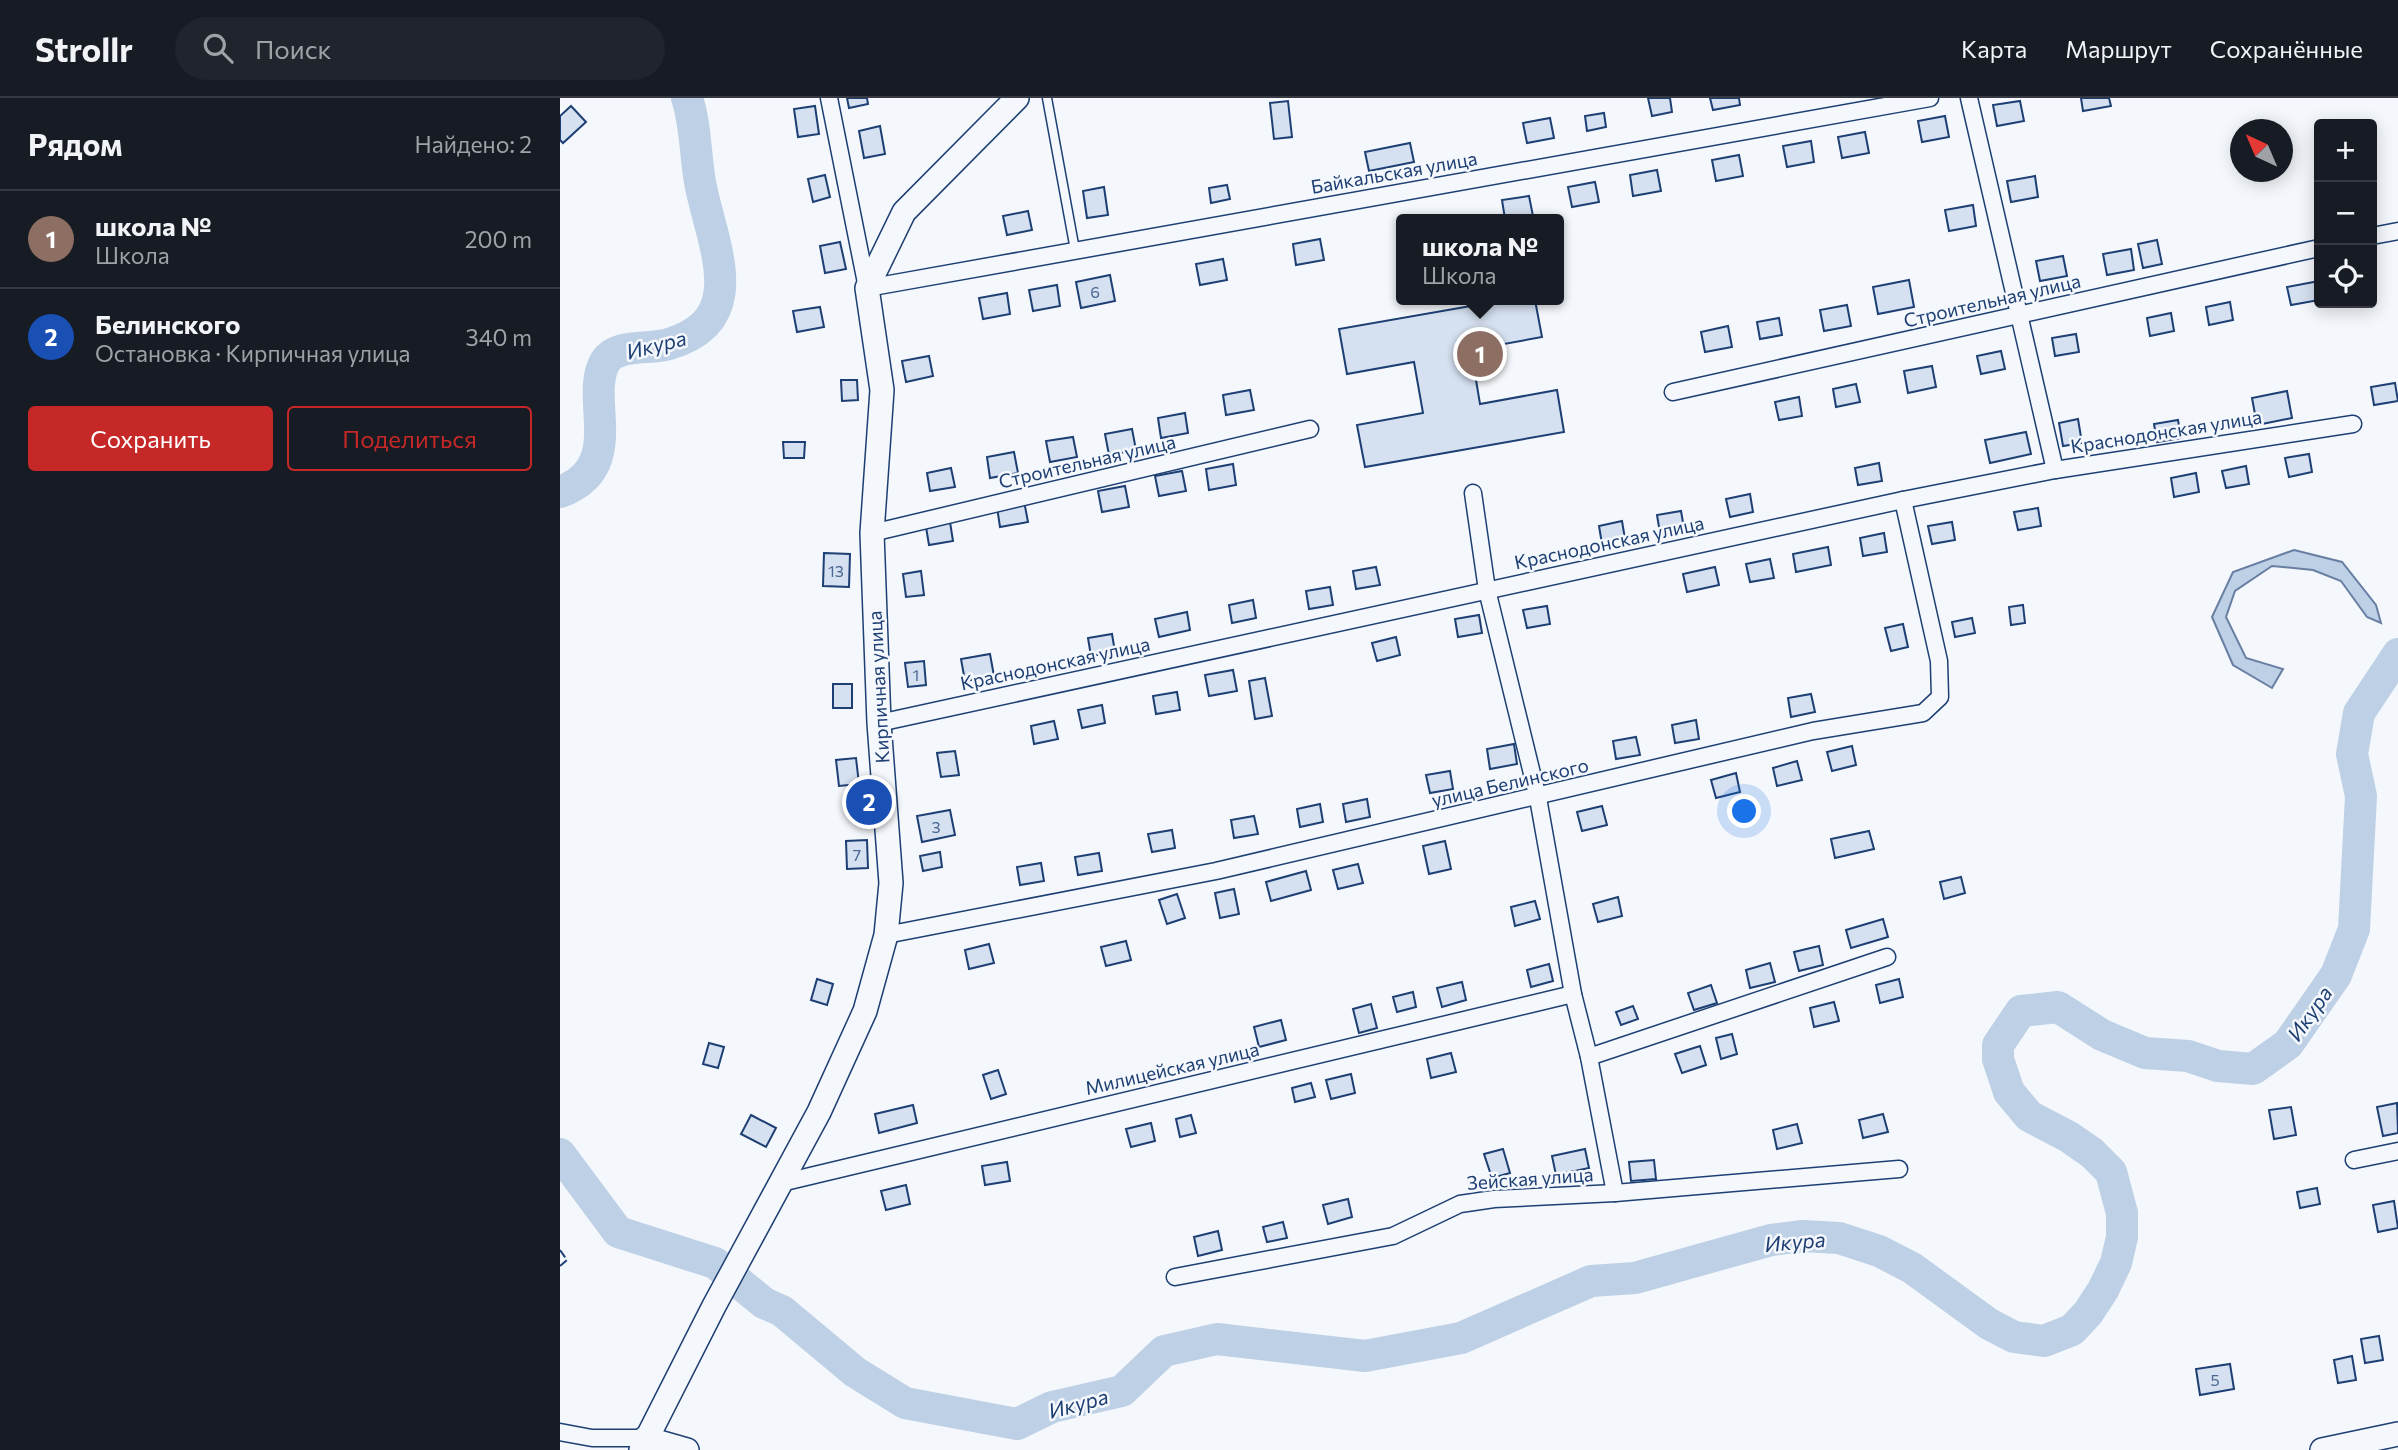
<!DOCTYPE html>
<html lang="ru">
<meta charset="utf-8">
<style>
body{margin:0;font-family:Commissioner,sans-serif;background:#20242c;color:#f1f3f6}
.controls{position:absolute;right:21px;top:21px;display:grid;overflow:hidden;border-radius:7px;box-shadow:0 4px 18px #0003}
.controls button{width:63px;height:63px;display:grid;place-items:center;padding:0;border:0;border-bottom:2px solid #363941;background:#171b24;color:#f1f3f6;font:35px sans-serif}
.compass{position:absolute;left:1670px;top:21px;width:63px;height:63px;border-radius:50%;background:#171b24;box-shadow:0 4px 18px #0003;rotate:316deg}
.you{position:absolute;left:1185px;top:714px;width:24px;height:24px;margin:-18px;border:5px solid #fff;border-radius:50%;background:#1a73e8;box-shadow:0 0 0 10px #1a73e833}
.badge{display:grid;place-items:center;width:46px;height:46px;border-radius:50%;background:#c62828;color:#fff;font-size:23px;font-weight:700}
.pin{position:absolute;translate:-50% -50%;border:4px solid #fff;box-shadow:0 2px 7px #0006}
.popup{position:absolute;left:836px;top:116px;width:168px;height:91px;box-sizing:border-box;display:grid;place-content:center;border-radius:7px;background:#171b24;filter:drop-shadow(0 2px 5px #0005);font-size:23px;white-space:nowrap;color:#9ea1a6}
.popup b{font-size:26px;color:#f1f3f6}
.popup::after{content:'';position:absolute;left:50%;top:100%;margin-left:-14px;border:14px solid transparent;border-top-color:#171b24}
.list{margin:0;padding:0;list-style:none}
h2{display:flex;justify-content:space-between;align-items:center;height:91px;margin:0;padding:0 28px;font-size:30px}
h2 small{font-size:23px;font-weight:400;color:#9ea1a6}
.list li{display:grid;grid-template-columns:46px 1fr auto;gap:21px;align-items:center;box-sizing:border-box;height:98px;padding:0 28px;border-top:2px solid #363941}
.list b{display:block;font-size:26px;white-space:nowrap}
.list p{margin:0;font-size:23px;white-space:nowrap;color:#9ea1a6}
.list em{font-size:23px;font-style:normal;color:#9ea1a6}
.actions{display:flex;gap:14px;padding:21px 28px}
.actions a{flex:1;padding:16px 0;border:2px solid #c62828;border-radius:7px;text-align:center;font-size:24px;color:#c62828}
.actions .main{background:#c62828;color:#fff}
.icon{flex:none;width:38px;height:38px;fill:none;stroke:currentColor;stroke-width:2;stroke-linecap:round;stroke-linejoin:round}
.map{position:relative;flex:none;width:1838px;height:1352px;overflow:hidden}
header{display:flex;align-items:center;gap:42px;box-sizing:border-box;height:98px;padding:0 35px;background:#171b24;border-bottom:2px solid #363941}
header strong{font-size:33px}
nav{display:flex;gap:38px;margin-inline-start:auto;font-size:24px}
.search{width:490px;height:63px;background:#20242c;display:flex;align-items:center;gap:18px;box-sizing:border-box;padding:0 24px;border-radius:38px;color:#9ea1a6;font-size:26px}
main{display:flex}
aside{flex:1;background:#171b24}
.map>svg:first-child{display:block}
.water{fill:#bed0e5;stroke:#687fa3;stroke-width:2}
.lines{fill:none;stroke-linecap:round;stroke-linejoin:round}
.river{stroke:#bed0e5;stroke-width:32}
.building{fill:#d5e0f0;stroke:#1d3f73;stroke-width:2}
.lane-casing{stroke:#1d3f73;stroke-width:11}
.street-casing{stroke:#1d3f73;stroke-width:19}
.secondary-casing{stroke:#1d3f73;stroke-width:26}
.lane{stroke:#f4f7fb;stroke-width:8}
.street{stroke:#f4f7fb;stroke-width:16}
.secondary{stroke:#f4f7fb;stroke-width:23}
.fence{stroke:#1d3f73;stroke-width:2;stroke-dasharray:9 3.5;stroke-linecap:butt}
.labels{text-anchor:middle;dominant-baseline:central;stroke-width:5;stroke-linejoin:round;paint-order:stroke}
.number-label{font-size:16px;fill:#4b6792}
.street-label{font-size:19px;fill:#1d3f73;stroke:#f4f7fb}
.water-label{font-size:21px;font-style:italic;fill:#1d3f73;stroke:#f4f7fb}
</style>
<header>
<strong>Strollr</strong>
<div class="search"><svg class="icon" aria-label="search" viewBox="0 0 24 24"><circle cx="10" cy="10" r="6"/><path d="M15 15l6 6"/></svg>Поиск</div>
<nav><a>Карта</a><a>Маршрут</a><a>Сохранённые</a></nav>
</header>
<main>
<aside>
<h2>Рядом<small>Найдено: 2</small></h2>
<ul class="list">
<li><span class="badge" style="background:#8d6e63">1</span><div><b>школа №</b><p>Школа</p></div><em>200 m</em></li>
<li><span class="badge" style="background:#1a4fb4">2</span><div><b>Белинского</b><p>Остановка · Кирпичная улица</p></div><em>340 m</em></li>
</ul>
<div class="actions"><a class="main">Сохранить</a><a>Поделиться</a></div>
</aside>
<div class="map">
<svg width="1838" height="1352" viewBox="0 0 1838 1352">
<rect width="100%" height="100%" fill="#f4f7fb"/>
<path class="water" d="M1734 452 1782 464 1816 507 1821 525 1807 519 1781 483 1753 472 1712 468 1675 493 1666 519 1686 560 1723 571 1712 590 1673 567 1652 519 1673 474Z"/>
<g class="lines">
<g class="river">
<path d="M0 394C68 369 24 301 45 264 56 245 90 252 109 246 193 221 151 145 140 84 135 56 136 27 127 0"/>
<path d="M0 1056 58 1134 155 1165 204 1205 222 1213 295 1274 345 1305 457 1326 492 1309 562 1293 604 1253 657 1241 805 1258 901 1240 1031 1183 1075 1180 1211 1142 1243 1138 1279 1140 1319 1153 1352 1170 1429 1226 1454 1239 1484 1243 1512 1232 1528 1215 1543 1192 1556 1165 1562 1139V1115L1551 1074 1532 1055 1509 1039 1469 1018 1449 994 1438 961V947L1461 913 1498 909 1542 937 1585 955 1628 958 1658 968 1693 971 1728 946 1776 877 1794 831 1801 698 1792 656 1799 615 1838 556"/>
</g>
</g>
<g class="building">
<path d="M287 0H307L308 6 289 10Z"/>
<path d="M1088 0H1110L1112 14 1092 18Z"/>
<path d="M1150 0H1179L1180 7 1153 12Z"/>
<path d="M1521 0H1549L1551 8 1523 13Z"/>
<path d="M728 3 732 39 714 41 710 5Z"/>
<path d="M1460 3 1464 23 1437 28 1433 7Z"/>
<path d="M11 8 26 24 3 45 0 42V18Z"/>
<path d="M255 8 259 36 238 39 234 11Z"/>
<path d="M1044 15 1046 29 1027 33 1025 18Z"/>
<path d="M1385 18 1389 39 1362 44 1358 23Z"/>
<path d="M990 20 994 40 967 45 963 25Z"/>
<path d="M320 28 325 56 304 60 299 33Z"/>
<path d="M1305 34 1309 55 1282 60 1278 39Z"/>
<path d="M1251 43 1254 64 1227 69 1223 48Z"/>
<path d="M850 45 854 64 809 73 805 54Z"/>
<path d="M1179 57 1183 78 1156 83 1152 62Z"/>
<path d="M1097 72 1101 93 1073 98 1070 77Z"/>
<path d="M265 77 270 99 253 104 248 81Z"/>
<path d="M1475 78 1478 99 1451 104 1447 83Z"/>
<path d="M1035 84 1039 104 1012 109 1008 89Z"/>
<path d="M667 87 670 101 651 105 649 90Z"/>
<path d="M544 89 548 117 527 120 523 93Z"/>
<path d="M969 98 973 118 945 121 942 102Z"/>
<path d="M1413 107 1416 128 1389 133 1385 112Z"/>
<path d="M468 113 472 132 447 137 443 118Z"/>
<path d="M760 141 764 162 736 167 733 146Z"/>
<path d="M1597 142 1602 166 1583 170 1578 146Z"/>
<path d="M280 144 286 171 265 175 260 148Z"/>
<path d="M1571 151 1574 172 1547 177 1543 156Z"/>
<path d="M1503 158 1507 178 1480 183 1476 163Z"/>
<path d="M663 161 667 182 640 187 636 166Z"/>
<path d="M550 177 555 203 521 210 516 184Z"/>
<path d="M1349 182 1354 209 1318 216 1313 189Z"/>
<path d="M1759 183V202L1731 207 1727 189Z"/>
<path d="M497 187 500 208 473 213 469 192Z"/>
<path d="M447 195 450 216 423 221 419 200Z"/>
<path d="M945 202H975L982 239 911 252 920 306 997 292 1004 334 805 369 797 327 863 315 854 264 787 276 779 231Z"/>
<path d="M1670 204 1673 222 1649 227 1646 209Z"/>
<path d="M1287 207 1291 228 1264 233 1260 212Z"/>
<path d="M260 209 264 229 237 234 233 213Z"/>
<path d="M1611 215 1614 233 1590 238 1587 220Z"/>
<path d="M1219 220 1222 237 1200 241 1197 224Z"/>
<path d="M1168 228 1172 249 1145 254 1141 234Z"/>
<path d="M1516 236 1519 254 1495 258 1492 240Z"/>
<path d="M1441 253 1445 271 1421 276 1417 258Z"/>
<path d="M369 258 373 278 346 284 342 263Z"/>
<path d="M1372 268 1376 289 1348 295 1344 273Z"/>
<path d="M281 282H297L298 302 282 303Z"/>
<path d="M1835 285 1838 303 1814 307 1811 289Z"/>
<path d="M1296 286 1300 304 1276 309 1273 291Z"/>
<path d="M690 292 694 312 666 317 663 297Z"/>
<path d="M1727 293 1732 320 1697 327 1692 300Z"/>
<path d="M1239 299 1242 318 1219 322 1215 304Z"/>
<path d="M625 315 628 335 601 340 598 320Z"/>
<path d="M1518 321 1522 345 1503 348 1499 325Z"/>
<path d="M1618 322 1621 340 1597 344 1594 326Z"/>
<path d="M572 331 576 352 549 357 545 336Z"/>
<path d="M1466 334 1471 356 1430 365 1425 342Z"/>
<path d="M513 339 517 359 490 364 486 343Z"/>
<path d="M223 344H245L244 360H224Z"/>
<path d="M454 354 458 375 430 380 427 359Z"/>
<path d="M1749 356 1752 374 1729 379 1725 360Z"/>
<path d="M1319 365 1322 383 1298 387 1295 370Z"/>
<path d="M673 366 676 387 649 392 646 371Z"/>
<path d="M1686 368 1689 386 1666 390 1662 373Z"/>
<path d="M391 370 395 389 370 393 367 375Z"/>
<path d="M622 373 626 393 599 398 595 378Z"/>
<path d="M1636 375 1639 394 1614 399 1611 380Z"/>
<path d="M565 388 569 409 542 414 538 393Z"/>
<path d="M1190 396 1193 414 1170 419 1166 401Z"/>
<path d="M464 403 468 424 440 429 437 409Z"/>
<path d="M1478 410 1481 428 1458 432 1454 414Z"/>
<path d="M1121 413 1124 430 1100 435 1097 417Z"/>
<path d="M1062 423 1065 441 1042 446 1039 428Z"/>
<path d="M390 424 393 443 369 447 366 429Z"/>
<path d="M1392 424 1395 442 1372 446 1368 428Z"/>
<path d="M1324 435 1327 454 1303 458 1300 440Z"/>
<path d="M1268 449 1271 467 1236 474 1233 456Z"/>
<path d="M264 455 290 456 289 489 263 488Z"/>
<path d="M1210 461 1214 480 1190 484 1186 466Z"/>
<path d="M816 469 820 487 796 491 793 473Z"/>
<path d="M1155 469 1159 487 1127 494 1123 476Z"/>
<path d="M361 473 364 497 346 499 343 476Z"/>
<path d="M770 489 773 507 749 511 746 493Z"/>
<path d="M693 502 696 520 672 525 669 507Z"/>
<path d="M1463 507 1465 525 1451 527 1449 509Z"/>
<path d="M987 508 990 526 967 530 963 512Z"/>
<path d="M627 514 630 532 599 539 595 521Z"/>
<path d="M919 517 922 535 898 539 895 521Z"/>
<path d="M1412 520 1415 535 1395 539 1392 524Z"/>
<path d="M1343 526 1348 549 1331 553 1325 530Z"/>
<path d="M552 536 555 554 531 558 528 540Z"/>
<path d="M836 539 840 557 817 563 812 545Z"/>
<path d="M430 556 434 578 405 583 401 561Z"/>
<path d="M364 563 366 587 348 589 345 565Z"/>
<path d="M673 572 677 593 649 598 645 577Z"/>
<path d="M705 580 712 618 695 621 689 583Z"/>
<rect x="273" y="586" width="19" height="24"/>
<path d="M617 594 620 612 596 616 593 598Z"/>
<path d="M1251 596 1255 614 1231 619 1228 600Z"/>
<path d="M542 607 545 625 522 630 518 612Z"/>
<path d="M1136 622 1139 641 1115 645 1112 627Z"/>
<path d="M494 623 498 641 474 646 471 628Z"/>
<path d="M1076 639 1080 657 1056 661 1053 643Z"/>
<path d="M954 646 957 666 930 671 927 651Z"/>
<path d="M1292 648 1296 667 1272 673 1267 654Z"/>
<path d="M395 653 399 677 381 679 377 655Z"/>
<path d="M296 660 299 686 279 688 276 662Z"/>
<path d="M1237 663 1242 682 1217 688 1213 670Z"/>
<path d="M890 673 893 691 870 695 866 677Z"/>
<path d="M1176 675 1180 694 1156 700 1151 682Z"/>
<path d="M807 701 810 719 786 724 783 706Z"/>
<path d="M760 706 763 724 740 729 737 711Z"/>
<path d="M1042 708 1047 727 1022 733 1017 714Z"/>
<path d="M390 712 395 737 362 744 357 718Z"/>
<path d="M694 718 698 736 674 740 671 722Z"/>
<path d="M612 732 615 750 592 754 588 736Z"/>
<path d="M1309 733 1314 751 1275 760 1271 741Z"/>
<path d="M307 742 308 770 287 771 286 743Z"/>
<path d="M885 743 891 771 869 776 863 748Z"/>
<path d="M380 754 382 769 363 773 360 758Z"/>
<path d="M539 755 542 773 518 777 515 759Z"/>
<path d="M481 765 484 783 460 787 457 769Z"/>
<path d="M798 766 803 785 778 791 773 772Z"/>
<path d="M746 773 751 792 711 803 706 784Z"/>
<path d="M1401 779 1405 795 1384 801 1380 784Z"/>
<path d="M674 791 679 816 660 820 655 795Z"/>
<path d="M617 796 625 820 607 826 599 802Z"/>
<path d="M1058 799 1062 818 1038 824 1033 806Z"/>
<path d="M975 803 980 821 955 828 951 809Z"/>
<path d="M1323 821 1328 839 1291 850 1286 832Z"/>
<path d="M566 843 571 862 546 868 541 849Z"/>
<path d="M429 846 434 865 409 871 405 852Z"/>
<path d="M1259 848 1263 867 1239 873 1234 854Z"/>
<path d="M1210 865 1215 884 1190 890 1186 872Z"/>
<path d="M989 866 993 883 971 889 967 872Z"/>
<path d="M257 881 273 886 267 907 251 902Z"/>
<path d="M1339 881 1343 899 1320 905 1316 887Z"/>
<path d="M902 884 906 902 882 909 877 890Z"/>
<path d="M1151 887 1157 905 1134 912 1128 895Z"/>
<path d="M853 894 856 909 837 914 833 899Z"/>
<path d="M1274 904 1279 923 1254 929 1250 910Z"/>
<path d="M811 906 817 930 799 935 793 911Z"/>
<path d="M1073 908 1078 921 1061 927 1056 914Z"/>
<path d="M721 922 726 942 699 949 694 929Z"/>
<path d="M1172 936 1177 956 1161 961 1156 940Z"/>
<path d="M149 945 164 949 158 970 143 966Z"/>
<path d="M1140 948 1146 967 1122 975 1115 956Z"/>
<path d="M891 955 896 974 871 980 867 961Z"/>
<path d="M438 972 446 996 431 1001 423 977Z"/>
<path d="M791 976 795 995 771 1001 766 982Z"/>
<path d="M751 985 755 999 735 1004 732 990Z"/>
<path d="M1837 1005 1838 1035 1823 1038 1817 1009Z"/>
<path d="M353 1007 357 1025 319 1035 315 1016Z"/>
<path d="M1731 1009 1736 1037 1714 1041 1709 1012Z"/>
<path d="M1323 1016 1328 1034 1303 1040 1299 1022Z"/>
<path d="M191 1017 216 1030 206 1049 181 1036Z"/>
<path d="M631 1017 636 1035 620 1039 616 1021Z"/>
<path d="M591 1025 595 1043 571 1049 566 1031Z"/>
<path d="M1237 1026 1242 1045 1217 1051 1213 1032Z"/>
<path d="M943 1051 950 1075 932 1080 924 1056Z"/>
<path d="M1025 1051 1029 1070 996 1077 992 1058Z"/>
<path d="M1094 1062 1096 1081 1071 1083 1069 1064Z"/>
<path d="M447 1064 450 1083 425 1087 422 1068Z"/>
<path d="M346 1087 350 1106 326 1112 321 1093Z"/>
<path d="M1757 1090 1760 1106 1740 1110 1737 1094Z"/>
<path d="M788 1101 792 1119 768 1126 763 1107Z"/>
<path d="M1834 1103 1838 1130 1818 1134 1813 1107Z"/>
<path d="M723 1124 727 1140 707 1144 703 1129Z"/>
<path d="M658 1133 662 1152 638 1158 634 1139Z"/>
<path d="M1819 1238 1823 1262 1805 1265 1801 1241Z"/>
<path d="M1792 1258 1796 1282 1778 1285 1774 1262Z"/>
<path d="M1670 1266 1674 1291 1640 1297 1636 1271Z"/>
</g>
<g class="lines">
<g class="lane-casing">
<path id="lane" d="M487 0 515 152"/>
</g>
<g class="street-casing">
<g id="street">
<path d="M269 0 307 190 1370 0"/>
<path d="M1409 0 1495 372"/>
<path d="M1812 138 1838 133"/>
<path d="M1113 294 1759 150"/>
<path d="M913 395 927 492 978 700 1013 896 1029 959 1055 1095"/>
<path d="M312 435 750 331"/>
<path d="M319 625 1343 402 1495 372 1793 326"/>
<path d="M326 837 656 773 1253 633 1363 615 1380 599 1379 563 1343 402"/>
<path d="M1029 959 1327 859"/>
<path d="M1794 1062 1838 1053"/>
<path d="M221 1085 1013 896"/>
<path d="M615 1179 833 1138 900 1106 934 1101 1055 1095 1339 1071"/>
<path d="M0 1334 32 1340H85"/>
</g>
</g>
<g class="secondary-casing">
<g id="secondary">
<path d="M85 1340 127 1352"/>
<path d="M81 1352 154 1208 259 1014 305 913 326 837 331 785 319 625 312 435 322 292 307 190 344 114 457 0"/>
<path d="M1762 1352 1838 1336"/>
</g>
</g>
<use href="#lane" class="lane"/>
<use href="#street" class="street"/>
<use href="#secondary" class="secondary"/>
<path class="fence" d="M0 1152 7 1162 0 1168"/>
</g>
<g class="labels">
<g class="number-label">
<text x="535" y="193">6</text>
<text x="276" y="472">13</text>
<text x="356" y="576">1</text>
<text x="376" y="728">3</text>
<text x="297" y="756">7</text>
<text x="1655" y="1281">5</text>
</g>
<g class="street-label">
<text transform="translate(834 74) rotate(-10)">Байкальская улица</text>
<text transform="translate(1432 202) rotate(-13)">Строительная улица</text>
<text transform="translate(1606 333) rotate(-9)">Краснодонская улица</text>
<text transform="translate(527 363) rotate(-13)">Строительная улица</text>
<text transform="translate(1049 444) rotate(-12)">Краснодонская улица</text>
<text transform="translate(495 565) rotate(-12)">Краснодонская улица</text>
<text transform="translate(318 589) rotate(-93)">Кирпичная улица</text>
<text transform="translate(950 684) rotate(-13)">улица Белинского</text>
<text transform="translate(612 970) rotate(-13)">Милицейская улица</text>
<text transform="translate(970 1080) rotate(-4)">Зейская улица</text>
</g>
<g class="water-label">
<text transform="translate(96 246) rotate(-14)">Икура</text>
<text transform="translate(1749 915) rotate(-55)">Икура</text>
<text transform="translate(1235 1143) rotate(-5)">Икура</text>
<text transform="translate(518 1305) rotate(-15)">Икура</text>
</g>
</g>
</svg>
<div class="controls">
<button>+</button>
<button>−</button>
<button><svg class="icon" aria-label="locate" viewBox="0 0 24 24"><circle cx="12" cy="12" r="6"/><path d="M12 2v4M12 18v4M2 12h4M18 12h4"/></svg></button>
</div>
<svg class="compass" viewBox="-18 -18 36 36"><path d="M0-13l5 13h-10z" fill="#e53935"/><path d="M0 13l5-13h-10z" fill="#9ea1a6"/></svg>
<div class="you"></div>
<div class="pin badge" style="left:920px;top:256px;background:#8d6e63">1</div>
<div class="popup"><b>школа №</b>Школа</div>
<div class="pin badge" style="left:309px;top:704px;background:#1a4fb4">2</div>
</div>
</main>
